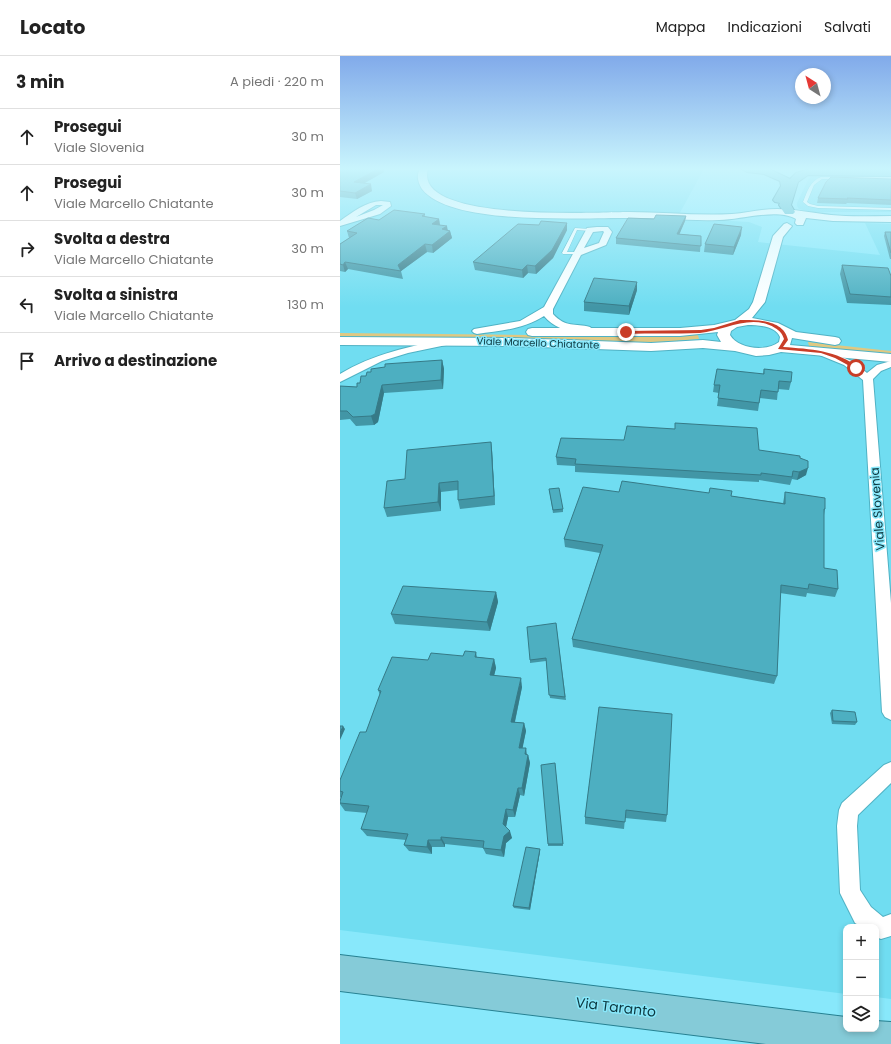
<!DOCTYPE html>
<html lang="it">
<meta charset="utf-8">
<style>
body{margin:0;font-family:Poppins,sans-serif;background:#f6f6f6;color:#222}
.controls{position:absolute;right:12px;bottom:12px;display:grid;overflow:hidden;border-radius:8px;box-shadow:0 2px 6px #0003}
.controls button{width:36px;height:36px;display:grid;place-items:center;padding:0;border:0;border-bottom:1px solid #e0e0e0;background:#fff;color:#222;font:20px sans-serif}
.compass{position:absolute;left:455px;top:12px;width:36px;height:36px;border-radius:50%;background:#fff;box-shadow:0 2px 6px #0003;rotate:324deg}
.stop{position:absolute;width:12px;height:12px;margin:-9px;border:3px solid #c93d27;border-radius:50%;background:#fff}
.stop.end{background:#c93d27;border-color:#fff;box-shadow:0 1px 4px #0008}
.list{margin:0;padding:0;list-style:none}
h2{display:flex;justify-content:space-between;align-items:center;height:52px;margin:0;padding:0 16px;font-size:17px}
h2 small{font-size:13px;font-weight:400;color:#767676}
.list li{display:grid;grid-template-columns:26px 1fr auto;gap:12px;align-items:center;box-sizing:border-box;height:56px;padding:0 16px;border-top:1px solid #e0e0e0}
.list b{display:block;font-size:15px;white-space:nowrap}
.list p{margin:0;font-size:13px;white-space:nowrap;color:#767676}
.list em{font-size:13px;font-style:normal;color:#767676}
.icon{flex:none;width:22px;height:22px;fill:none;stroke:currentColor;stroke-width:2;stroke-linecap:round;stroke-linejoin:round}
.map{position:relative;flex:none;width:551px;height:988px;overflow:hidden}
header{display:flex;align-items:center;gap:24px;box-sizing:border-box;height:56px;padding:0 20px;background:#fff;border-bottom:1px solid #e0e0e0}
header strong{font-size:19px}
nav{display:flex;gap:22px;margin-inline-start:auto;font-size:14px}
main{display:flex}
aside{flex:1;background:#fff}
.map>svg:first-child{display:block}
.built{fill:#70ddf1}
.green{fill:#dfc882}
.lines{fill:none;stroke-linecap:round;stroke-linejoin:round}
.service-casing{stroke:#50b2c4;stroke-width:1}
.minor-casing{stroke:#50b2c4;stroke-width:2}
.tertiary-casing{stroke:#50b2c4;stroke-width:2}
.primary-casing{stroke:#268192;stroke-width:2}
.trunk-casing{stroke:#268192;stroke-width:2}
.service{fill:#fff;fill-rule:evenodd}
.minor{fill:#fff;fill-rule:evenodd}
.tertiary{fill:#fff;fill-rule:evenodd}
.primary{fill:#85cbd8;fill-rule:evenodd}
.trunk{fill:#5cbacb;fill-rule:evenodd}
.wall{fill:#4296a6}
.shaded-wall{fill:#367a87}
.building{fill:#4dafc1;stroke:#367a87}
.route{fill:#c93d27}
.labels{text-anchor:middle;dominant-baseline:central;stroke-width:3;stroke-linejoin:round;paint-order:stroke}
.far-street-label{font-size:10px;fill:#0d3840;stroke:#88e8fb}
.street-label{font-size:12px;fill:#0d3840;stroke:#88e8fb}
.near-street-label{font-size:14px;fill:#0d3840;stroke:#88e8fb}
</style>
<header>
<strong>Locato</strong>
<nav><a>Mappa</a><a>Indicazioni</a><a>Salvati</a></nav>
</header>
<main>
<aside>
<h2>3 min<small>A piedi · 220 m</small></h2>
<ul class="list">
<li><svg class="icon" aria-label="ahead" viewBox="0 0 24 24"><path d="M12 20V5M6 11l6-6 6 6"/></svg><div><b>Prosegui</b><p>Viale Slovenia</p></div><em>30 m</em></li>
<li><svg class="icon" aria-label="ahead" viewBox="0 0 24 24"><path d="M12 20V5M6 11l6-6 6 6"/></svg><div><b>Prosegui</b><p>Viale Marcello Chiatante</p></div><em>30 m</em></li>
<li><svg class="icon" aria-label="right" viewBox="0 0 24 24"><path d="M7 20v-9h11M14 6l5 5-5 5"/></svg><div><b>Svolta a destra</b><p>Viale Marcello Chiatante</p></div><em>30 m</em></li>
<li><svg class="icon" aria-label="left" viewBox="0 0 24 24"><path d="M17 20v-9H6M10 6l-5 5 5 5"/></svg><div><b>Svolta a sinistra</b><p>Viale Marcello Chiatante</p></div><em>130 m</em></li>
<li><svg class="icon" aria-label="arrive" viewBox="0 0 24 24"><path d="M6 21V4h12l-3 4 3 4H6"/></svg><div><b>Arrivo a destinazione</b></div></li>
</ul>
</aside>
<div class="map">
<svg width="551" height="988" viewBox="0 0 551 988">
<rect width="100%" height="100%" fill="#88e8fb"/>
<g class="built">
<path d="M0 113H364L337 162 409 166 422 171 418 186 540 199 525 167 551 168V943L536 941V871H506V938L0 874Z"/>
<path d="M475 119H551V156H471L459 153 457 150V147L469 122Z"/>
</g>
<g class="green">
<path d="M0 277 285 280 358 279 359 283 311 287 0 281Z"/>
<path d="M468 286 551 295V299L469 290Z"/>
</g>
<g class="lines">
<g class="service-casing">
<g id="service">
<path d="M481 121H551V123H482L474 129 467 146 470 148 478 150 551 152V154L478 152 468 150 463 146C467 136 470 125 481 121Z"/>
<path d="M235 172 250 173 252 174 250 175 237 174 227 196H238L240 197 239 198H223L222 197Z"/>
</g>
</g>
<g class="minor-casing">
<g id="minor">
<path d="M41 145 50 146 51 150 40 158 0 170V165C13 156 25 146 41 145ZM36 149H43L34 154 16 161Z"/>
<path d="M257 171H268L272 176 266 189 241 199 213 253V258C226 272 235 267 250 271L252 273 250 275C234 279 215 273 204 260 184 273 160 275 137 278L134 277 132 275 134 273 180 265 204 251 246 174 247 172ZM263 175 264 176 259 187 244 192 253 176Z"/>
<path d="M108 283 111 284 113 286 111 288 68 297 42 305 0 326V318C33 298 70 290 108 283Z"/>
<path d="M481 293 512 305 527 317 537 309 551 305V311L541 315 533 323 551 547V664L545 661 542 656 523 324 504 309 477 298 476 296 477 294Z"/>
<path d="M551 706V727L518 759 517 770 520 834 531 851 543 861 551 858V880L541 883 536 881V871H522L515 867 500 837 497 770 499 754 502 747 544 709Z"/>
</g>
</g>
<g class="tertiary-casing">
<g id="tertiary">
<path d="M80 113H88C72 167 258 156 289 156 323 156 357 160 392 158 407 157 421 153 437 153 452 153 474 157 491 159 510 161 531 160 551 160V166L493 165 466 162 463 169H457L455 167 456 163C437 152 400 164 379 164 349 165 320 162 291 162 245 161 111 171 82 133 78 126 76 120 80 113Z"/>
<path d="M447 167 452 170 443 181 425 246 412 262 438 267 456 276 495 281 499 282 501 285 499 288 495 289 452 282 450 289 551 298V306L441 296 429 299 416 300 395 295 363 292 311 295 171 290 0 289V281L171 282 311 287 363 284 381 286 377 279 378 276 340 280H192L188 279 186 276 188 273 192 272H340L374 269 395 264 409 253 413 246 433 180 444 168ZM408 269C418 269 436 270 440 281L439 286C426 296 398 293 390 279L391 275 397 271Z"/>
</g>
</g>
<g class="primary-casing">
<path id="primary" d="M0 899 506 961V973H536V965L551 966V988H426L0 935Z"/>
</g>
<g class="trunk-casing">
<path id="trunk" d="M402 113H429L450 123 456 117 469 113 551 114V120L468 119 458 126 451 149 455 156 453 158H445L439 149 440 147 435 146 433 144 441 130 440 125 424 118 407 116Z"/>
</g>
<use href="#service" class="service"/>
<use href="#minor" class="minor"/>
<use href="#tertiary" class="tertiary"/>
<use href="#primary" class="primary"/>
<use href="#trunk" class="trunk"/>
</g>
<g class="wall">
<path d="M0 113 44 114V116L25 127 32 135 17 143 0 141Z"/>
<path d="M551 123V149L507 147 506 148 477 147 478 142Z"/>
<path d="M85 158V161L99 163 100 169 108 174 110 175 112 182 93 197 87 196 61 215 63 223 8 213 5 216 0 215V188L9 182 7 175 39 164Z"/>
<path d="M346 160 345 165 339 178 361 180 360 196 276 188V182L314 163Z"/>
<path d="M227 167V174L213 202 196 218 188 217 183 222 135 214 133 206 199 169Z"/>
<path d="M545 176H551V203H550L544 180Z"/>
<path d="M401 179 393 199 364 196 365 188Z"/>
<path d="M502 209 551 220V249L507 247 500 218Z"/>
<path d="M297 234 289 259 244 255V246Z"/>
<path d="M102 304 104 313 103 333 44 337 38 366 34 369 16 370 10 363 0 364V330L17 331 26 320 31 316Z"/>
<path d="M424 313 451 326 449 334 438 333 437 344 420 342 418 355 377 350 379 337 373 336 374 329 423 318Z"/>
<path d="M335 367 419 394 460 402 466 419 457 424 452 423 450 429 419 424V426L235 416V410L217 409 216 401 284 384 335 373Z"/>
<path d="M151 386 152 394 155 449 120 453 118 444V434L101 436V455L47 461 44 452 65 423Z"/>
<path d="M209 433 223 453V456L213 457Z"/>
<path d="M279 436 391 440 443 447 445 436 485 453 484 459V512L498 533 495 541 467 537 466 541 440 537 437 620 434 628 233 591 232 583 260 497 225 491 224 483Z"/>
<path d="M156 536 158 546 150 575 55 568 51 558Z"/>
<path d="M216 567 226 644 210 642 206 605 190 607V604Z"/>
<path d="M136 596 137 601 154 603 156 612 154 619 182 631 175 666 184 667 186 675 182 692 187 699H188L190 707 184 740 180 739 175 761H168L166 771 172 782 166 787 164 801 146 798 143 792 105 788V791H92V798L69 795 64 789 66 784 27 780 21 773 27 757 5 755 0 748V745L1 742 0 741V724L26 676 40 639 38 634 88 604 123 600Z"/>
<path d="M259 651 327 759 326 766 285 762 284 773 245 768V761Z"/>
<path d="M492 654 517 666 515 669 492 668 490 657Z"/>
<path d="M215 707 223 790H208V788Z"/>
<path d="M200 795 190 854 174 852 173 850Z"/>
</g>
<g class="shaded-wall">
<path d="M38 113H45L44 114V116L15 132 14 126Z"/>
<path d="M31 128 32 135 17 143 15 137Z"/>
<path d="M346 160 345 165 337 184V178Z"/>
<path d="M99 163 100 170 92 168Z"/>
<path d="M227 167V174L213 202 196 218 195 210Z"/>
<path d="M107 170 108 176 110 175 112 182 93 197 92 189 102 173Z"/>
<path d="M402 171 401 179 393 199 394 191Z"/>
<path d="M85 188 87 196 61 215 58 209Z"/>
<path d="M5 206 8 213 5 216 3 209Z"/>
<path d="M187 209 188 217 183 222 182 214Z"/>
<path d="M297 226V234L289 259V250Z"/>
<path d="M102 304 104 313 103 333 101 324Z"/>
<path d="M42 329 44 337 38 366 34 369 31 360Z"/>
<path d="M151 386 152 394 155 449 154 440Z"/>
<path d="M468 412 466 419 457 424 459 416Z"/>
<path d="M99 427 101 436V455L98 446Z"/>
<path d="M156 536 158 546 150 575 147 566Z"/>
<path d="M154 603 156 612 152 628 150 619Z"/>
<path d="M181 622 182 631 173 674 171 666Z"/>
<path d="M184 667 186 675 181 700 179 692Z"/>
<path d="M3 670 5 673 0 684V677Z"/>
<path d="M186 692 187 700 185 698Z"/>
<path d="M188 699 190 707 184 740 182 732Z"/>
<path d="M178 732 180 739 175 761 173 754Z"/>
<path d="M166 753 168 761 165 776 163 768Z"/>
<path d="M170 775 172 782 166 787 164 801 161 794 164 780Z"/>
<path d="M101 781 105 788V791L101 784Z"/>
<path d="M88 784 92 791V798L87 791Z"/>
<path d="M200 793V795L190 854 189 852Z"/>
</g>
<g class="building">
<path d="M0 113H38L14 126 31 128 15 137 0 135Z"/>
<path d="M491 121 551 123V144L507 142 508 143 478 142 486 126Z"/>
<path d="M54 154 85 158 82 160 99 163 92 168 107 170 102 173 110 175 92 189 85 188 58 209 61 215 5 206 3 209 0 208V188L17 177 7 175 28 162 39 164Z"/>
<path d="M316 159 346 160 337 178 361 180V190L276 182 288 162 314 163Z"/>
<path d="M201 165 227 167 212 194 195 210 187 209 182 214 133 206 178 168 199 169Z"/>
<path d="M374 168 402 171 394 191 365 188Z"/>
<path d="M545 176H551V197Z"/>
<path d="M502 209 548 212 551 220V241L510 238Z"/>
<path d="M254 222 297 226 289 250 244 246Z"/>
<path d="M102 304 101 324 42 329 35 358 31 360 13 361 7 355H0V330L17 331V327H20L21 320H26L27 316H31V313L45 311V308Z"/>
<path d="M377 313 424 318V313L452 316 451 326 439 325 438 336 421 334 419 347 378 342 380 329H374Z"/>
<path d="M335 367 417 372 419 394 460 400V402L468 405V412L459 416 453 415 452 421 421 417V419L235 408 236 403 216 401 221 382 284 384 287 370 335 373Z"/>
<path d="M151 386 154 440 118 444V425L99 427 98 446 44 452 47 425 65 423 67 394Z"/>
<path d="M282 425 369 437 370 432 392 435 391 440 445 448V436L485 442V453H484V512L497 514 498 533 469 528 468 533 441 529 437 620 232 583 263 489 224 483 243 431 279 436Z"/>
<path d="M219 432 223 453 213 454 209 433Z"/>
<path d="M63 530 156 536 147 566 51 558Z"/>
<path d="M216 567 225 641 209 639 206 602 190 604 187 571Z"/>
<path d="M125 595 136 596 135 601 154 603 150 619 181 622 171 666 184 667 179 692H186L185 698 188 699 182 732H178L173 754 166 753 163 768 170 775 164 780 161 794 143 792 144 785 101 781V784H88L87 791 64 789 68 778 21 773 29 750 0 747V745L3 736 0 735V724L20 676H26L41 635 38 634 52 601 88 604 91 597 123 600Z"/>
<path d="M259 651 332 658 327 759 286 754 285 766 245 761Z"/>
<path d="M492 654 515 656 517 666 493 665Z"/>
<path d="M0 670H3L0 677Z"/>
<path d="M215 707 223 788H208L201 709Z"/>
<path d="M186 791 200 793 189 852 173 850Z"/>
</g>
<linearGradient id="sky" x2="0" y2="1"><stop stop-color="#81aaea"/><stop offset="0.45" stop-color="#c9f5fd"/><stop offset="1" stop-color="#c9f5fd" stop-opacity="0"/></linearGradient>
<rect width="551" height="251" fill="url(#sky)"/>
<path class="route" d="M400 264C415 264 444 263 448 284L443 291C470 293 497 294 519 312L515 313 495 302 481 297 438 293 444 283C442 277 440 275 435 272 411 257 384 275 360 277 335 278 311 277 286 278L284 276 286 275 361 274 374 272Z"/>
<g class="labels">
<g class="far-street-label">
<text transform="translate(198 287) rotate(2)">Viale Marcello Chiatante</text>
</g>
<g class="street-label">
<text transform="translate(537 453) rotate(-94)">Viale Slovenia</text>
</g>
<g class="near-street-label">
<text transform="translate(276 951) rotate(7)">Via Taranto</text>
</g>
</g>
</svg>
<div class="controls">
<button>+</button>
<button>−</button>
<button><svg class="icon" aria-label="layers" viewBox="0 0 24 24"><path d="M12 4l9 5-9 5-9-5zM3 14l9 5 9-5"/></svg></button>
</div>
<svg class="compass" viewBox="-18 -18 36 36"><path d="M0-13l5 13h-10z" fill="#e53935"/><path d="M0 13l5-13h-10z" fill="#767676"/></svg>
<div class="stop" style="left:516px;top:312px"></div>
<div class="stop end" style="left:286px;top:276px"></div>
</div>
</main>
